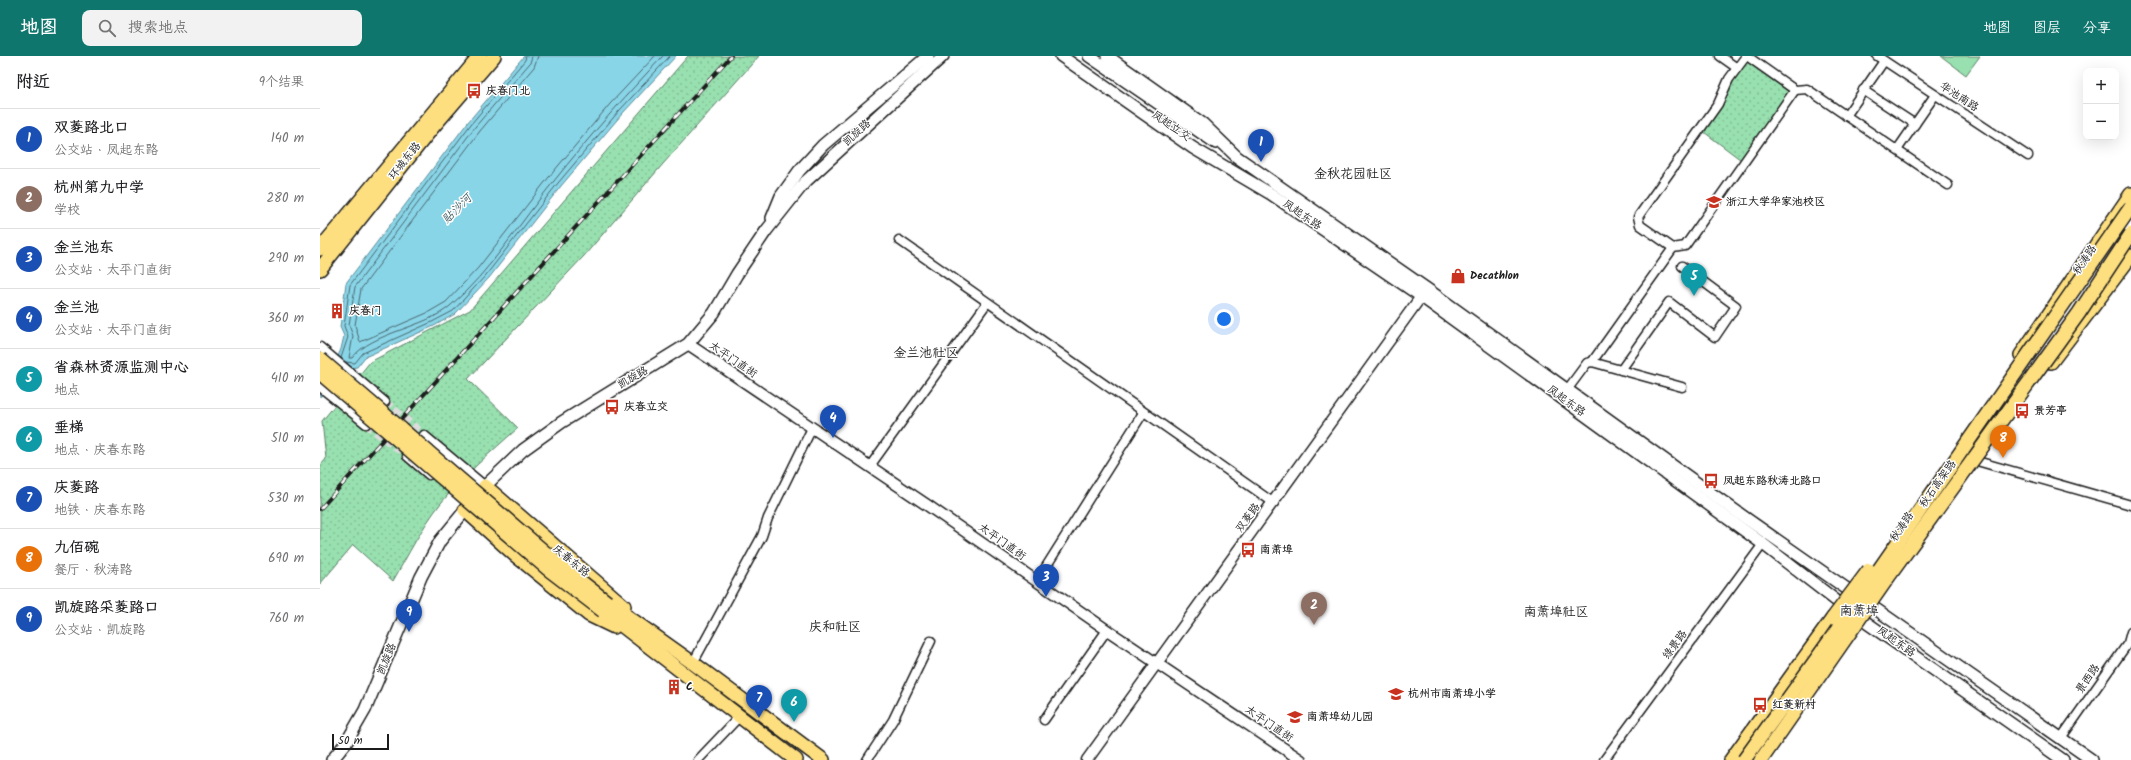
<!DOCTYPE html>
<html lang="zh">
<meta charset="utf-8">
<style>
body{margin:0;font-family:Kalam,"LXGW WenKai TC",sans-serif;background:#f2f2f2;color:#202124}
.controls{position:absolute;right:12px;top:12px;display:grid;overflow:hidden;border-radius:8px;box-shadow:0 4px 16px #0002}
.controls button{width:36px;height:36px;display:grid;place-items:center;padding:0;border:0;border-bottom:1px solid #e0e0e0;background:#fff;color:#202124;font:20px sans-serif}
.scale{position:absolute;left:12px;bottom:10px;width:57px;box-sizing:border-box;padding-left:4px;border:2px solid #1c1c1c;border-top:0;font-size:11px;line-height:14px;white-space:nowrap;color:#1c1c1c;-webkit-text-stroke:3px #fff;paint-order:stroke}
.you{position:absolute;left:904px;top:263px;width:14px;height:14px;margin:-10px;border:3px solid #fff;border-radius:50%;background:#1a73e8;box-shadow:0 0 0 6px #1a73e833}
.badge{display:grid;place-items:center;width:26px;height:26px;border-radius:50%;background:#0f766e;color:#fff;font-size:13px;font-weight:700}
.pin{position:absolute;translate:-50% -33px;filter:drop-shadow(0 1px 2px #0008)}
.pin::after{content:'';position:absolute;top:21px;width:14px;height:12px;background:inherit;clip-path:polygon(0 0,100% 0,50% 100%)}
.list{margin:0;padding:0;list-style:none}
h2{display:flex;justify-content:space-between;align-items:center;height:52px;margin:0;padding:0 16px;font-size:17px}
h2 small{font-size:13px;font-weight:400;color:#757577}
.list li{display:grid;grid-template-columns:26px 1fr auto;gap:12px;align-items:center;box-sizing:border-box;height:60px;padding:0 16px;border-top:1px solid #e0e0e0}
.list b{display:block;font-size:15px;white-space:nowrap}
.list p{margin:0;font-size:13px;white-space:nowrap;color:#757577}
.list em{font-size:13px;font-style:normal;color:#757577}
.icon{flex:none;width:22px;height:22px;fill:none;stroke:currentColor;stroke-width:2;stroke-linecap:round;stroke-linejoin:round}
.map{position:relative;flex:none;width:1811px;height:704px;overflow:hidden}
header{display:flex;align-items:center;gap:24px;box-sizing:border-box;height:56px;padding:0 20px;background:#0f766e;color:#fff}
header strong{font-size:19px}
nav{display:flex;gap:22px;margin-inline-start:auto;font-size:14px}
.search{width:280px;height:36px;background:#f2f2f2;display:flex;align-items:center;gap:10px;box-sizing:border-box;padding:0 14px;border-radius:8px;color:#757577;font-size:15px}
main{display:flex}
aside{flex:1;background:#fff}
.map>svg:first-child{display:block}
.grass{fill:url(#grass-dots);stroke:#5a7e66}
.pitch{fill:#98e0af;stroke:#5a7e66}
.water{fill:#89d5e8;stroke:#5d8b96}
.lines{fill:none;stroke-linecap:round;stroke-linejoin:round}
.shore{stroke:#48666e;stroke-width:1}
.minor-tunnel{stroke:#ddd;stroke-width:8;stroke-dasharray:8 4;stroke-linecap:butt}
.minor-casing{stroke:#1c1c1c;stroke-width:11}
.tertiary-casing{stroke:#1c1c1c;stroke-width:13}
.secondary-casing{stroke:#1c1c1c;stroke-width:14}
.primary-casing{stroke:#1c1c1c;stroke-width:16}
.trunk-casing{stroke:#1c1c1c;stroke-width:16}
.minor{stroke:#fff;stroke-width:8}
.tertiary{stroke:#fff;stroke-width:10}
.secondary{stroke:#fff;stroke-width:11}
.primary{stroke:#fedf80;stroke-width:13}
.trunk{stroke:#fedf80;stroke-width:13}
.rail-casing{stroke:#1c1c1c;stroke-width:4}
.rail{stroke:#fff;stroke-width:2.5;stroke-dasharray:8;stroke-linecap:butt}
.primary-bridge-casing{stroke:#1c1c1c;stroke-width:16;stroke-linecap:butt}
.trunk-bridge-casing{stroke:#1c1c1c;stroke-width:16;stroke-linecap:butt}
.primary-bridge{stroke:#fedf80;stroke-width:13}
.trunk-bridge{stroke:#fedf80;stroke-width:13}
.labels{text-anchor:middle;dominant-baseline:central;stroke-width:3;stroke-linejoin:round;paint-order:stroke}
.poi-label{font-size:11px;font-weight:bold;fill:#1c1c1c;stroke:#fff;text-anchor:start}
.street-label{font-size:11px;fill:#1c1c1c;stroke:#fff}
.water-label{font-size:12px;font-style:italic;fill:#425d63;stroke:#fff}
.quarter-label{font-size:13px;fill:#1c1c1c;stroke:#fff}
</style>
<header>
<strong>地图</strong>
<div class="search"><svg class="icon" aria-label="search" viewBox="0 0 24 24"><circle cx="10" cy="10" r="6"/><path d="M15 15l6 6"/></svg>搜索地点</div>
<nav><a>地图</a><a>图层</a><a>分享</a></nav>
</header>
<main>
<aside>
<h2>附近<small>9个结果</small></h2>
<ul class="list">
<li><span class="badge" style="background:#1a4fb4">1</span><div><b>双菱路北口</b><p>公交站 · 凤起东路</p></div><em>140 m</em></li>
<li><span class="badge" style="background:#8d6e63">2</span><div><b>杭州第九中学</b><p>学校</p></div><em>280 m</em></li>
<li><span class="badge" style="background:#1a4fb4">3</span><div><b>金兰池东</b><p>公交站 · 太平门直街</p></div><em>290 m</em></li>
<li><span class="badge" style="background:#1a4fb4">4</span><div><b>金兰池</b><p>公交站 · 太平门直街</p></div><em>360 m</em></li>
<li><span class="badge" style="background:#0f9aa8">5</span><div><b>省森林资源监测中心</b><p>地点</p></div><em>410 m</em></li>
<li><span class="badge" style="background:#0f9aa8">6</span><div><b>垂梯</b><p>地点 · 庆春东路</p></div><em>510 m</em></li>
<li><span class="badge" style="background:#1a4fb4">7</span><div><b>庆菱路</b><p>地铁 · 庆春东路</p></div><em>530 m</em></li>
<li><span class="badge" style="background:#e8710a">8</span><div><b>九佰碗</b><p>餐厅 · 秋涛路</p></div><em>690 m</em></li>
<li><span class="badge" style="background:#1a4fb4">9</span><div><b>凯旋路采菱路口</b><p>公交站 · 凯旋路</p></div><em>760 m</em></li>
</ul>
</aside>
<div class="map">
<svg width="1811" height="704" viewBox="0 0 1811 704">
<defs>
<pattern id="grass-dots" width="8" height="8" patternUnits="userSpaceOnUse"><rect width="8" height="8" fill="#98e0af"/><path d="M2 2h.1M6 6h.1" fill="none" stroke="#82c096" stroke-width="1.8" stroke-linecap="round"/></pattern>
</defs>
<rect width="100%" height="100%" fill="#fff"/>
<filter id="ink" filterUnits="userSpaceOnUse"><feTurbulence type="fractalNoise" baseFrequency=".025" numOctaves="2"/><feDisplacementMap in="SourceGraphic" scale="8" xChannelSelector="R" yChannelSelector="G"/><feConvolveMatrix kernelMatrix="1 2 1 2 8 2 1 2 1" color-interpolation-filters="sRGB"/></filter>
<g filter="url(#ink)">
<g class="grass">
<path d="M368 0H439L343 108 264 200 148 323 198 372C171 396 144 419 121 447 102 471 88 499 73 525L33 489 0 528V410L6 403 2 365 50 306 150 254Z"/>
<path d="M1426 0 1475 34 1425 107 1380 73Z"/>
</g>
<path class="pitch" d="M1621 0H1660L1646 19Z"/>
<path class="water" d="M204 0H356L302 58 241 130 169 222 135 258 114 270 45 301 37 311 30 312 25 310 0 341V321L17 303 21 293 24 280 20 271 26 227 148 66Z"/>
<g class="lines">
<g class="shore">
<path d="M212 0 210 7 155 71 35 231 29 269 33 280 29 302H32C52 276 105 272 130 250 171 215 200 166 234 125 269 81 305 40 343 0"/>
<path d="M218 0 214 11 160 75 41 233 35 269 40 286 107 257 126 246 158 212 229 121 290 48 335 0"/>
<path d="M21 302 28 281 24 270 30 229 151 68 205 4 206 0"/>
<path d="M26 306 35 307 43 297 112 266 133 255 166 219 238 127 299 55 350 0"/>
</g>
<g class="minor-tunnel">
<path d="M65 346 104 379"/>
<path d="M46 368 87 400"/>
</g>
<g class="minor-casing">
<g id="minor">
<path d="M1400 0 1417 12"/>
<path d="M1427 0 1475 34 1487 33 1628 129"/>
<path d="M1557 0 1708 100"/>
<path d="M1543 34 1595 68"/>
<path d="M1526 60 1564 5"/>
<path d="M1577 94 1615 39"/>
<path d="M579 184 954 447"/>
<path d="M1353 192 1320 169 1318 161 1398 48 1409 23 1426 0"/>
<path d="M0 291 65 346"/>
<path d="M1272 306 1353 192 1365 190 1475 34"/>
<path d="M1301 314 1349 246 1395 281 1416 250 1362 210"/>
<path d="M0 331 46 368"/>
<path d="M1247 334 1267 307 1272 306 1362 331"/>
<path d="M104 379 165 430"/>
<path d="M87 400 109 419"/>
<path d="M1657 405 1811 449"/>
<path d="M550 410 667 247"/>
<path d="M717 525 823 357"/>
<path d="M373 607 442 480 448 462 492 372"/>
<path d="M724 664 787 574"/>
<path d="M1741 682 1808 587 1811 576"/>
<path d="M378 704 419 661"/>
<path d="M547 704 573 664 611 585"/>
<path d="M1284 704 1443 488"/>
</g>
</g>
<g class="tertiary-casing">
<g id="tertiary">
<path d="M368 288 607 449 787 574 981 704"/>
<path d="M767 704 1105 235"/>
</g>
</g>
<g class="secondary-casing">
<g id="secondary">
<path d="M741 0 873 92 951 138 1102 241 1443 488 1527 553 1743 704"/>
<path d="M769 0 896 87"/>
<path d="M787 0 883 68 917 101 1107 233 1424 461 1772 704"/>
<path d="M452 162 461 140 479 115 503 89 608 0"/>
<path d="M12 704 26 687 45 654 101 521 120 485 165 430 203 394 242 366 368 288 394 257 417 218 446 175 485 126 623 0"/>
</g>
</g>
<g class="primary-casing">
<g id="primary">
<path d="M0 193 160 0"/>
<path d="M0 213 112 72 174 0"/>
<path d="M1701 299 1811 138"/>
<path d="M1731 306 1811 200"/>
<path d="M165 430 304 550"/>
<path d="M145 454 195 499 269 559 294 571"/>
<path d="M287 546 373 607 503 704"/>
<path d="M283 555 476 704"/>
</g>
</g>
<g class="trunk-casing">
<path id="trunk" d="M1411 704 1513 562"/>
</g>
<use href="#minor" class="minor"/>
<use href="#tertiary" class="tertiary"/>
<use href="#secondary" class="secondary"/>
<use href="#primary" class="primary"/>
<use href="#trunk" class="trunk"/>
<g class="rail-casing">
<path id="rail" d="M0 453 411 0"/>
</g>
<use href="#rail" class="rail"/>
<g class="primary-bridge-casing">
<g id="primary-bridge">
<path d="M0 303 235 505 287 546"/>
<path d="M0 317 228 513 283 555"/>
</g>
</g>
<g class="trunk-bridge-casing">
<g id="trunk-bridge">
<path d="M1513 562 1549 514"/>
<path d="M1424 704 1508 587 1811 151"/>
<path d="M1441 704 1569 520 1759 257 1811 178"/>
</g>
</g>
<use href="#primary-bridge" class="primary-bridge"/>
<use href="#trunk-bridge" class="trunk-bridge"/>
</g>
</g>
<defs>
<g id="bus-bare" transform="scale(1.2)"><path d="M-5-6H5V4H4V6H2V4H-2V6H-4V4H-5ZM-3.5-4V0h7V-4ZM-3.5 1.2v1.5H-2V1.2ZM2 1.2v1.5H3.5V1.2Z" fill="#c8321e" stroke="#fff" stroke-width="2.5" paint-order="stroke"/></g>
<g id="university-bare" transform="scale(1.2)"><path d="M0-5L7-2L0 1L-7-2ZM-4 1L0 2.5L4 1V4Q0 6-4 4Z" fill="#c8321e" stroke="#fff" stroke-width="2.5" paint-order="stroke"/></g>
<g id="shop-bare" transform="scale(1.2)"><path d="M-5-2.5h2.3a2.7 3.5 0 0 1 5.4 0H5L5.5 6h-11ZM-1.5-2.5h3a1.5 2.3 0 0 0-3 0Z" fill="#c8321e" stroke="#fff" stroke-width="2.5" paint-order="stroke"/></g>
<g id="building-bare" transform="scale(1.2)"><path d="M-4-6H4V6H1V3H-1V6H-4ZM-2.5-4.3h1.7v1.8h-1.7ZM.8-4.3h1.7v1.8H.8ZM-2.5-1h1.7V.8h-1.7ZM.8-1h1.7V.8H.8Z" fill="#c8321e" stroke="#fff" stroke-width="2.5" paint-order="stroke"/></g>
<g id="school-bare" transform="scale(1.2)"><path d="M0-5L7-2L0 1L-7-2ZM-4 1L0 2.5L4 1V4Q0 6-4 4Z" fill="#c8321e" stroke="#fff" stroke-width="2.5" paint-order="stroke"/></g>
</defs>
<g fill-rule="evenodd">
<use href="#bus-bare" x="154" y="35"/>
<use href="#university-bare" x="1394" y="146"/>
<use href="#shop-bare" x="1138" y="220"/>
<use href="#building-bare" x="17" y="255"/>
<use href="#bus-bare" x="292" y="351"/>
<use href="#bus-bare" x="1702" y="355"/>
<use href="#bus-bare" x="1391" y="425"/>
<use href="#bus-bare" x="928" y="494"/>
<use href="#building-bare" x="354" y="631"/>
<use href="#school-bare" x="1076" y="638"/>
<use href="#bus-bare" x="1440" y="649"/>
<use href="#school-bare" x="975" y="661"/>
</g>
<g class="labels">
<g class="poi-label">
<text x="166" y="35">庆春门北</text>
<text x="1406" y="146">浙江大学华家池校区</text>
<text x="1150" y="220">Decathlon</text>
<text x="29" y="255">庆春门</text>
<text x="304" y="351">庆春立交</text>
<text x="1714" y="355">景芳亭</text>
<text x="1403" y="425">凤起东路秋涛北路口</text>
<text x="940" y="494">南萧埠</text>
<text x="366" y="631">C</text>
<text x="1088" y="638">杭州市南萧埠小学</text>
<text x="1452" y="649">红菱新村</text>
<text x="987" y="661">南萧埠幼儿园</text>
</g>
<g class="street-label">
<text transform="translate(1639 41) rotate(33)">华池南路</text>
<text transform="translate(851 70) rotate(34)">凤起立交</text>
<text transform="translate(537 77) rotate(-43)">凯旋路</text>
<text transform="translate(85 105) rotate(-52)">环城东路</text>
<text transform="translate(982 159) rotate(34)">凤起东路</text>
<text transform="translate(1765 204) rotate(-56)">秋涛路</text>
<text transform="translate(413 304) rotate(34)">太平门直街</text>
<text transform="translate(313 322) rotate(-30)">凯旋路</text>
<text transform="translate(1246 345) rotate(36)">凤起东路</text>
<text transform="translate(1618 428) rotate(-55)">秋石高架路</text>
<text transform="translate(928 462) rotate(-54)">双菱路</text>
<text transform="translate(1582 471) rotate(-56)">秋涛路</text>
<text transform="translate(682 486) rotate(35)">太平门直街</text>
<text transform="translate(251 505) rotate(40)">庆春东路</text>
<text transform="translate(1576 586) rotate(35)">凤起东路</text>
<text transform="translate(1355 589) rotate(-54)">绿景路</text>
<text transform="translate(67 603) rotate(-68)">凯旋路</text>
<text transform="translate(1768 623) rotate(-55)">景西路</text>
<text transform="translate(949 668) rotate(34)">太平门直街</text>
</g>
<g class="water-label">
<text transform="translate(137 153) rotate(-45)">贴沙河</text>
</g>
<g class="quarter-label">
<text x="1033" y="118">金秋花园社区</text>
<text x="606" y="297">金兰池社区</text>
<text x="1539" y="555">南萧埠</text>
<text x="1236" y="556">南萧埠社区</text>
<text x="515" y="571">庆和社区</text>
</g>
</g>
</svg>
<div class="controls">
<button>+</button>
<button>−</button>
</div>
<div class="scale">50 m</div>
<div class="you"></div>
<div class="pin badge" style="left:941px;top:106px;background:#1a4fb4">1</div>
<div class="pin badge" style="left:994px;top:569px;background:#8d6e63">2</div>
<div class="pin badge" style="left:726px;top:541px;background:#1a4fb4">3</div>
<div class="pin badge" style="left:513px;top:382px;background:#1a4fb4">4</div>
<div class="pin badge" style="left:1374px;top:240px;background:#0f9aa8">5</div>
<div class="pin badge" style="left:474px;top:666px;background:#0f9aa8">6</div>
<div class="pin badge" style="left:439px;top:662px;background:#1a4fb4">7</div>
<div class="pin badge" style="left:1683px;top:402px;background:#e8710a">8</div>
<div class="pin badge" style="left:89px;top:576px;background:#1a4fb4">9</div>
</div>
</main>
